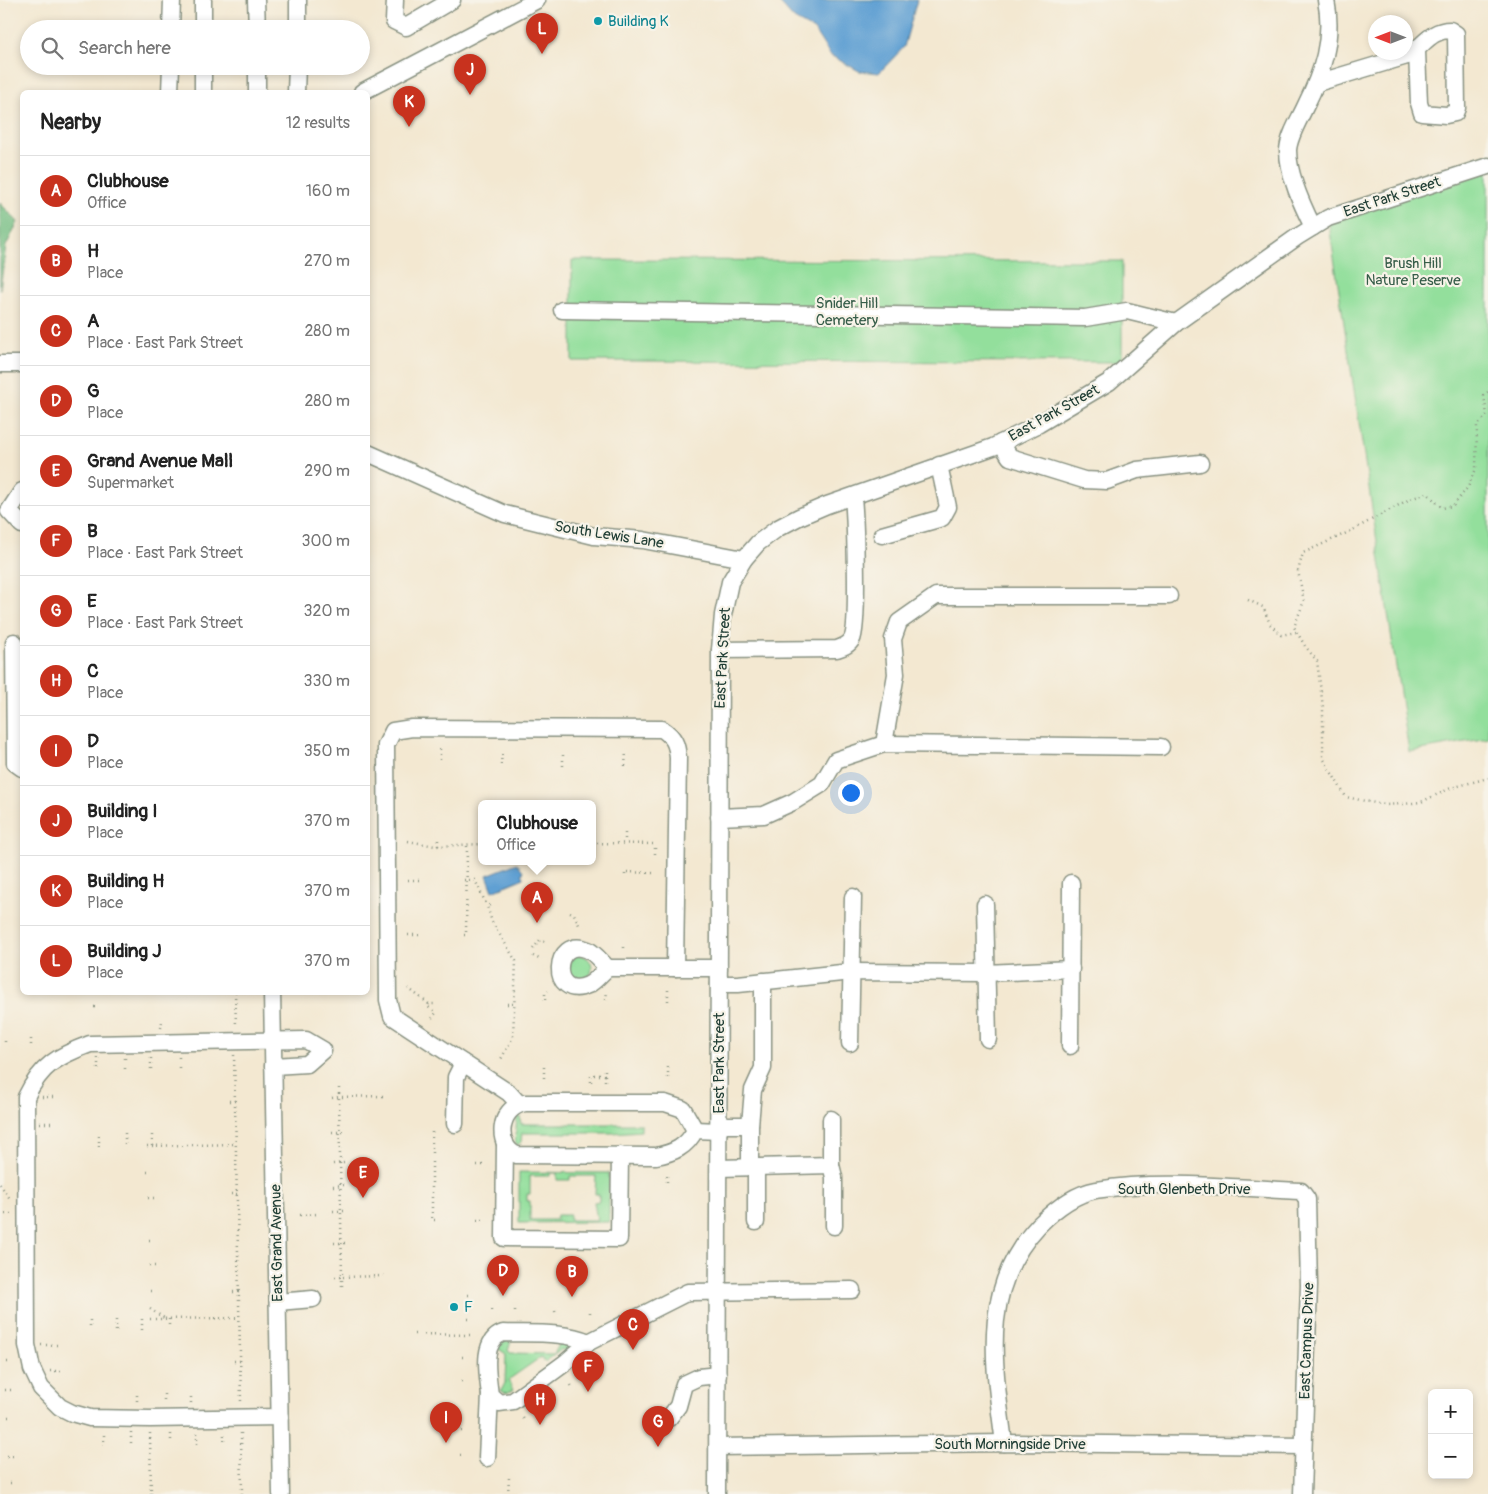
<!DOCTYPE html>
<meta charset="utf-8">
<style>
body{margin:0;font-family:Pangolin,sans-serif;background:#f6f6f6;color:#222}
.controls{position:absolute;right:15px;bottom:15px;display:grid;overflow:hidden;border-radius:8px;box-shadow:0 2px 8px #0003}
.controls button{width:45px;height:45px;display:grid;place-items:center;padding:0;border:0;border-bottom:1px solid #e0e0e0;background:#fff;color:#222;font:25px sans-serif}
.compass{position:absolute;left:1368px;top:15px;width:45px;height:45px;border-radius:50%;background:#fff;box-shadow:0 2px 8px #0003;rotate:270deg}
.you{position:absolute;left:850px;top:792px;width:18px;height:18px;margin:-12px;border:4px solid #fff;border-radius:50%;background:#1a73e8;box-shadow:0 0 0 8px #1a73e833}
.badge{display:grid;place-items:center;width:32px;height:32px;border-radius:50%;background:#c8321e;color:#fff;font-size:16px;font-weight:700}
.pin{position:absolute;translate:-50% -41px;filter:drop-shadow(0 1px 2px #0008)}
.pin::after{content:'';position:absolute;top:26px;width:18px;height:15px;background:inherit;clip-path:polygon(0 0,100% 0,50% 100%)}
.popup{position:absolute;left:478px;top:800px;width:118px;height:65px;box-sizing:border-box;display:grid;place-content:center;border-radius:8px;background:#fff;filter:drop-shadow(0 1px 4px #0005);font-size:16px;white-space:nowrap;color:#767676}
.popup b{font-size:19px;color:#222}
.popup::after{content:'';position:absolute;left:50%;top:100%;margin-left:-10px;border:10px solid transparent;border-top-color:#fff}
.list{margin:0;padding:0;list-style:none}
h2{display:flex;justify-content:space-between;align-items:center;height:65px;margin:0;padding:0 20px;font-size:21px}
h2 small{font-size:16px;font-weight:400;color:#767676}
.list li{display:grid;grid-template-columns:32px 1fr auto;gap:15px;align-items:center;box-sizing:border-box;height:70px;padding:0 20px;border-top:1px solid #e0e0e0}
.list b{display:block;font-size:19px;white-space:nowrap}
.list p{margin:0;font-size:16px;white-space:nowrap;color:#767676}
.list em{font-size:16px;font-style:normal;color:#767676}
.icon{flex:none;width:28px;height:28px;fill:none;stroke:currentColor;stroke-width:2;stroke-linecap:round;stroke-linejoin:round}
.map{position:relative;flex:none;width:1488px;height:1494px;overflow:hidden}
.search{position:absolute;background:#fff;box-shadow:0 2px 8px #0003;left:20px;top:20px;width:350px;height:55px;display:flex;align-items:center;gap:12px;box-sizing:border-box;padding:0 18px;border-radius:28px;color:#767676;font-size:19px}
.panel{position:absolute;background:#fff;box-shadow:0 2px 8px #0003;left:20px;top:90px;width:350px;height:905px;border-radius:8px}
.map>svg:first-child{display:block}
.green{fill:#93df9c;stroke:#598e68;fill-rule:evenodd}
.forest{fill:#76be84;stroke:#4a7e5c}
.water{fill:#61a0d3;stroke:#406e84}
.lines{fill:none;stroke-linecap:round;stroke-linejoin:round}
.minor-casing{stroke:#899282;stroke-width:19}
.path{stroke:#899282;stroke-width:2.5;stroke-dasharray:1 4;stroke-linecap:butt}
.minor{stroke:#fff;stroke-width:16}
.culture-dot{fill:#0f9aa8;stroke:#f7f3e8;stroke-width:2}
.labels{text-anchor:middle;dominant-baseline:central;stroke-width:4.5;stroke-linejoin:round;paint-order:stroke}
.culture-label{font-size:15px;fill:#0d838f;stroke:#f7f3e8;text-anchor:start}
.street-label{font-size:15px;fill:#1f3d34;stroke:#f7f3e8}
.park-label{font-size:15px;fill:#365d49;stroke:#f7f3e8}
</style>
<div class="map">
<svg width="1488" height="1494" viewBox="0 0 1488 1494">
<rect width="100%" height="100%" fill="#f7f3e8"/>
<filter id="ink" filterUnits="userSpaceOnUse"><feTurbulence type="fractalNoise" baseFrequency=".02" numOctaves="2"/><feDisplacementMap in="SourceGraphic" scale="10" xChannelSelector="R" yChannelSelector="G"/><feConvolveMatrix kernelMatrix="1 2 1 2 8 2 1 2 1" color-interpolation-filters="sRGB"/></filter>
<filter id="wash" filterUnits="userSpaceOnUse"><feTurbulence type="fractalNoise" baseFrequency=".0096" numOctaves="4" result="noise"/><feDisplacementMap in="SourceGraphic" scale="20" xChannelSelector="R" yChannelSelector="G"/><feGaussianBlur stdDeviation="1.12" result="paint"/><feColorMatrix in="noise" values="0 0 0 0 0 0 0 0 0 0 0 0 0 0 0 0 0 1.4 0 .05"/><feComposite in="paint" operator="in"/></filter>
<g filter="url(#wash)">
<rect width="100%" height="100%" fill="#f3e8d1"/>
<g class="green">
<path d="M1488 166V738L1409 752 1328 218Z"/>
<path d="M572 260 1122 261V362L572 361Z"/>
<circle cx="579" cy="968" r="13"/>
<path d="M517 1115 520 1117 521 1124H641V1131L612 1133H522L521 1142 518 1145 515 1143Z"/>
<path d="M519 1172 609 1173V1222L519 1223ZM550 1173H557V1180H570V1176H596L595 1194H599V1201L594 1202 597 1220H570V1215H557L556 1220H530V1201H527V1194H530V1176H550Z"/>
<path d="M500 1341H511L508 1351 511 1353 554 1354 561 1341 568 1346 569 1350 566 1353 562 1349 545 1362 541 1357 508 1380 513 1390 507 1393 501 1391 505 1383 506 1354 496 1347Z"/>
</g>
<path class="forest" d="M0 203 18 222 6 246 0 290Z"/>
<g class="water">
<path d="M777 0H917L904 47 879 73 859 71 830 55 814 30 794 19Z"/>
<path d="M517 863 524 872 522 873 524 878 493 891 487 875Z"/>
</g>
</g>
<g filter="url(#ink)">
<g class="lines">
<g class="minor-casing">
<g id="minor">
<path d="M256 0 257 29"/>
<path d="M395 0 394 21 406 27 452 0"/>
<path d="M171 29 172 0"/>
<path d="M203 29V0"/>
<path d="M298 29V0"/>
<path d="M257 66V92"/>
<path d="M1317 83 1407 56C1423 47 1430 30 1450 30L1456 34 1457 108 1455 113 1446 115 1422 113 1419 103 1417 51"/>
<path d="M170 92 171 66"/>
<path d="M203 92V66"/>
<path d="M296 92 297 66"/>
<path d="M362 92 537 0"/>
<path d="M1313 227C1302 205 1288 175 1288 150 1289 136 1299 120 1305 107 1322 73 1334 39 1326 0"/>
<path d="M562 310 1085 318 1127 311 1176 323"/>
<path d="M0 364H22"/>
<path d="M1001 443 1010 457 1084 480 1107 481 1137 470 1200 463"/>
<path d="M368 453 505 514 594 536 643 540 744 559"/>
<path d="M22 491 9 511 22 525"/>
<path d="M882 535 942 518 948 507 939 465"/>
<path d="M14 642 15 763 22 768"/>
<path d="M720 650 837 649C843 647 849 645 852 639 859 626 855 518 853 497"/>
<path d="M884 744 896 674 893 639 899 622 936 596H1169"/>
<path d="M719 817 764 815 793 802 822 784 836 760 884 744 1161 747"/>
<path d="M985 904 988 1039"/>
<path d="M608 968C601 973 596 981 588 985 549 1002 552 934 588 950 596 954 601 962 608 968H719"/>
<path d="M719 984H738L851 972 986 973 1071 969"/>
<path d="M272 992 281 1494"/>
<path d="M850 1043 853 897"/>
<path d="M1070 1046 1071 883"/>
<path d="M273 1066 307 1064 323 1050 306 1040 90 1044C58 1056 41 1065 26 1097L27 1345 32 1369 41 1388 60 1407 72 1413 90 1418 150 1419 280 1417"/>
<path d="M519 1104 509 1093 392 1016 388 1000 386 745 393 731 412 728 662 729C674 737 677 744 678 758L675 968"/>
<path d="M455 1124 456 1077 463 1063"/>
<path d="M719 1125H750L753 1090 763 1068V981"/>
<path d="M695 1130 683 1109 665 1103H525C497 1108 496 1147 517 1155L656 1156C673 1153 687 1147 695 1130L719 1131"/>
<path d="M505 1142 504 1238 619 1239 620 1155"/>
<path d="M831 1165 834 1177V1226"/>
<path d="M750 1167V1125"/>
<path d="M719 1168 831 1165V1119"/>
<path d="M756 1222V1167"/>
<path d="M278 1302 313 1299"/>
<path d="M589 1342C563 1331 531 1334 503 1333 480 1341 488 1376 490 1395L499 1403 513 1401 565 1363 589 1342 688 1292 852 1290"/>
<path d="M669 1418 678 1406 684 1384 699 1377 718 1375"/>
<path d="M1004 1443C994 1365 979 1288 1039 1225 1054 1210 1074 1194 1096 1190 1163 1179 1234 1188 1301 1191L1307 1199 1309 1285 1302 1494"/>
<path d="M718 1447 1004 1443 1303 1446"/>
<path d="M487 1458 490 1395"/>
<path d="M717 1494 720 650 723 615 730 582 744 559 758 543 778 528 799 517 827 505 993 447 1039 424 1109 382 1176 323 1297 237 1328 218 1488 166"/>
</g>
</g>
<g class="path">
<path d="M1488 392 1484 396 1487 415 1477 426 1476 469 1468 487 1453 506 1442 508 1427 493 1408 500 1351 531 1303 553 1298 571 1304 601 1294 627 1305 646 1317 661 1323 707V758L1346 797 1385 805 1404 804 1421 802 1451 788 1488 778"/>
<path d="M1248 600 1263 607 1270 624 1281 635 1296 632"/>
<path d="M440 749V764"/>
<path d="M501 765 502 750"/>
<path d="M563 766V751"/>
<path d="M625 766 626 752"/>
<path d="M625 833V843"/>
<path d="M408 841 435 846 482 844"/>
<path d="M592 843 655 844"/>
<path d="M438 846V836"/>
<path d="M655 848V854"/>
<path d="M625 875V872L655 873"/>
<path d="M408 880H422"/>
<path d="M464 880H475L487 906"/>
<path d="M490 905 487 906 492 922 516 961 513 1037 500 1061"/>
<path d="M570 912 574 914 580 927"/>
<path d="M408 935H422"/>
<path d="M464 935H466L467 845"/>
<path d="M624 947V948"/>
<path d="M533 949 540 940 548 943"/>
<path d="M533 956 541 960"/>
<path d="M22 968V962"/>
<path d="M408 988 429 1004H434"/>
<path d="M668 990V1001"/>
<path d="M235 992 236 1026"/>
<path d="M545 1000V994L548 991"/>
<path d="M606 1000 607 991"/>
<path d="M429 1004 427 1006 436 1013 432 1018"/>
<path d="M507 1004H515"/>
<path d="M94 1007H98"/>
<path d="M161 1028 162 1021"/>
<path d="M5 1041V1044"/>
<path d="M31 1045V1039"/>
<path d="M234 1055 241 1402"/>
<path d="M179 1057V1068"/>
<path d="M98 1058V1069"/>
<path d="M125 1058V1071"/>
<path d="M151 1058V1071"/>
<path d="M544 1067V1082"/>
<path d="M668 1067V1082"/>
<path d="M605 1075V1082"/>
<path d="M591 1082V1075H605V1067"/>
<path d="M383 1096 339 1097 342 1277 384 1276"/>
<path d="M42 1097H53"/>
<path d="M332 1098 339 1097V1084"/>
<path d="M229 1101H235"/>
<path d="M40 1123H51"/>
<path d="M332 1132H343"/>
<path d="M432 1132V1220H435"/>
<path d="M125 1133V1146"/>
<path d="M99 1136V1147"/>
<path d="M147 1146 236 1144"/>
<path d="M152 1146V1135"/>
<path d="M333 1164 344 1163"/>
<path d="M477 1165H486"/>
<path d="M147 1172H151"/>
<path d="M667 1182V1173"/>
<path d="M0 1184 11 1200"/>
<path d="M333 1186 344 1185"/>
<path d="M231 1194H237"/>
<path d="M148 1198H154"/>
<path d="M333 1211H345"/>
<path d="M0 1214H11"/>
<path d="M300 1215 318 1214"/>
<path d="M477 1220H485"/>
<path d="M149 1240H152"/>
<path d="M334 1243H345"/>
<path d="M149 1266H156"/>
<path d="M335 1277H342V1290"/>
<path d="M150 1291H153"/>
<path d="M233 1292H239"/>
<path d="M468 1295H472"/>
<path d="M150 1309 164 1318"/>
<path d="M491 1310V1314"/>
<path d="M515 1311V1315"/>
<path d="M555 1311 556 1315"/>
<path d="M590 1312V1315"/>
<path d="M142 1319V1331"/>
<path d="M150 1319 239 1318"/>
<path d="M169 1319V1328"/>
<path d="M468 1319H472"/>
<path d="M90 1320V1330"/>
<path d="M116 1320V1332"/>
<path d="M414 1334 471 1335"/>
<path d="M41 1345H57"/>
<path d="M462 1357H466"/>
<path d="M234 1361H240"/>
<path d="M7 1362H11"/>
<path d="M50 1371H61"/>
<path d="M588 1373 590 1375"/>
<path d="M461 1381H466"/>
<path d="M571 1385 572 1387"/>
<path d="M5 1390H11"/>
<path d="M164 1394V1403"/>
<path d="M137 1395V1404"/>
<path d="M191 1397V1405"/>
<path d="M540 1406 542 1408"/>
<path d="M8 1417H12"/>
<path d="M523 1418 525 1421"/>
<path d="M647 1429V1432"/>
<path d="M461 1431H465"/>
<path d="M150 1433 151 1494"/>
<path d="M197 1433V1445"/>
<path d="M241 1433 242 1494"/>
<path d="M171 1434V1442"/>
<path d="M224 1441V1433"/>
<path d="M131 1443V1432"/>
<path d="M104 1446V1432"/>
<path d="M460 1455H464"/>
<path d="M7 1456H13"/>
<path d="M10 1483H13"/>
<path d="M508 1494 509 1477"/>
</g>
<use href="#minor" class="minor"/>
</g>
</g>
<g class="culture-dot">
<circle cx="598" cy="21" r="5"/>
<circle cx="454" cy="1307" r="5"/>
</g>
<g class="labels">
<g class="culture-label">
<text x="608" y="21">Building K</text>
<text x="464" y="1307">F</text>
</g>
<g class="street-label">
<text transform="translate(1392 197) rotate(-18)">East Park Street</text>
<text transform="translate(1054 413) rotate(-29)">East Park Street</text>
<text transform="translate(609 535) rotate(9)">South Lewis Lane</text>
<text transform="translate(723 658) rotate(-87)">East Park Street</text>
<text transform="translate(719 1063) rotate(-90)">East Park Street</text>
<text x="1184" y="1189">South Glenbeth Drive</text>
<text transform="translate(277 1243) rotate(-91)">East Grand Avenue</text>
<text transform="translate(1307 1341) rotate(-88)">East Campus Drive</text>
<text x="1010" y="1444">South Morningside Drive</text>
</g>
<g class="park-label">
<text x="1413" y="263">Brush Hill<tspan x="1413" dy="17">Nature Peserve</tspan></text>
<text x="847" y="303">Snider Hill<tspan x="847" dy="17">Cemetery</tspan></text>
</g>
</g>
</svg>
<div class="controls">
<button>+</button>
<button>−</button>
</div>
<svg class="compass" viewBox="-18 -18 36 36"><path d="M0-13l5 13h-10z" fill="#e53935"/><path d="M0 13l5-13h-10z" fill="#767676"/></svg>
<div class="you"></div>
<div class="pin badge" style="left:537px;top:923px">A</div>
<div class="popup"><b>Clubhouse</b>Office</div>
<div class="pin badge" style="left:572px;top:1297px">B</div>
<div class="pin badge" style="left:633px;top:1350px">C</div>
<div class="pin badge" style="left:503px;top:1296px">D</div>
<div class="pin badge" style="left:363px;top:1198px">E</div>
<div class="pin badge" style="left:588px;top:1392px">F</div>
<div class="pin badge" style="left:658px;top:1447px">G</div>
<div class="pin badge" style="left:540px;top:1425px">H</div>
<div class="pin badge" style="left:446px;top:1443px">I</div>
<div class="pin badge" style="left:470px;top:95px">J</div>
<div class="pin badge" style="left:409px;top:127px">K</div>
<div class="pin badge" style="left:542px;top:54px">L</div>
<div class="search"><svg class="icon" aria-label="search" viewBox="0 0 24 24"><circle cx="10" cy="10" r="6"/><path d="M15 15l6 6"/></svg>Search here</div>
<section class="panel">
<h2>Nearby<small>12 results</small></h2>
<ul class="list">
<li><span class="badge">A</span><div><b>Clubhouse</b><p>Office</p></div><em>160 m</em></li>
<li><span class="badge">B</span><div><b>H</b><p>Place</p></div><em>270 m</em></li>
<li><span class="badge">C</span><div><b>A</b><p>Place · East Park Street</p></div><em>280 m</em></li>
<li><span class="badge">D</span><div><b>G</b><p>Place</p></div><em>280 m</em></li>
<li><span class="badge">E</span><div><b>Grand Avenue Mall</b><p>Supermarket</p></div><em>290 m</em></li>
<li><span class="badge">F</span><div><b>B</b><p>Place · East Park Street</p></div><em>300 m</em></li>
<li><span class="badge">G</span><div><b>E</b><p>Place · East Park Street</p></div><em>320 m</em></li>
<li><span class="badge">H</span><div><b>C</b><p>Place</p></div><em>330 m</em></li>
<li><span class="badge">I</span><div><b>D</b><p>Place</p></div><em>350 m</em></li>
<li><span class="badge">J</span><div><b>Building I</b><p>Place</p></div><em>370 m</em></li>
<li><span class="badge">K</span><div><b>Building H</b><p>Place</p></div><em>370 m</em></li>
<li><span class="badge">L</span><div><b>Building J</b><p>Place</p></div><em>370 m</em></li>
</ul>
</section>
</div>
